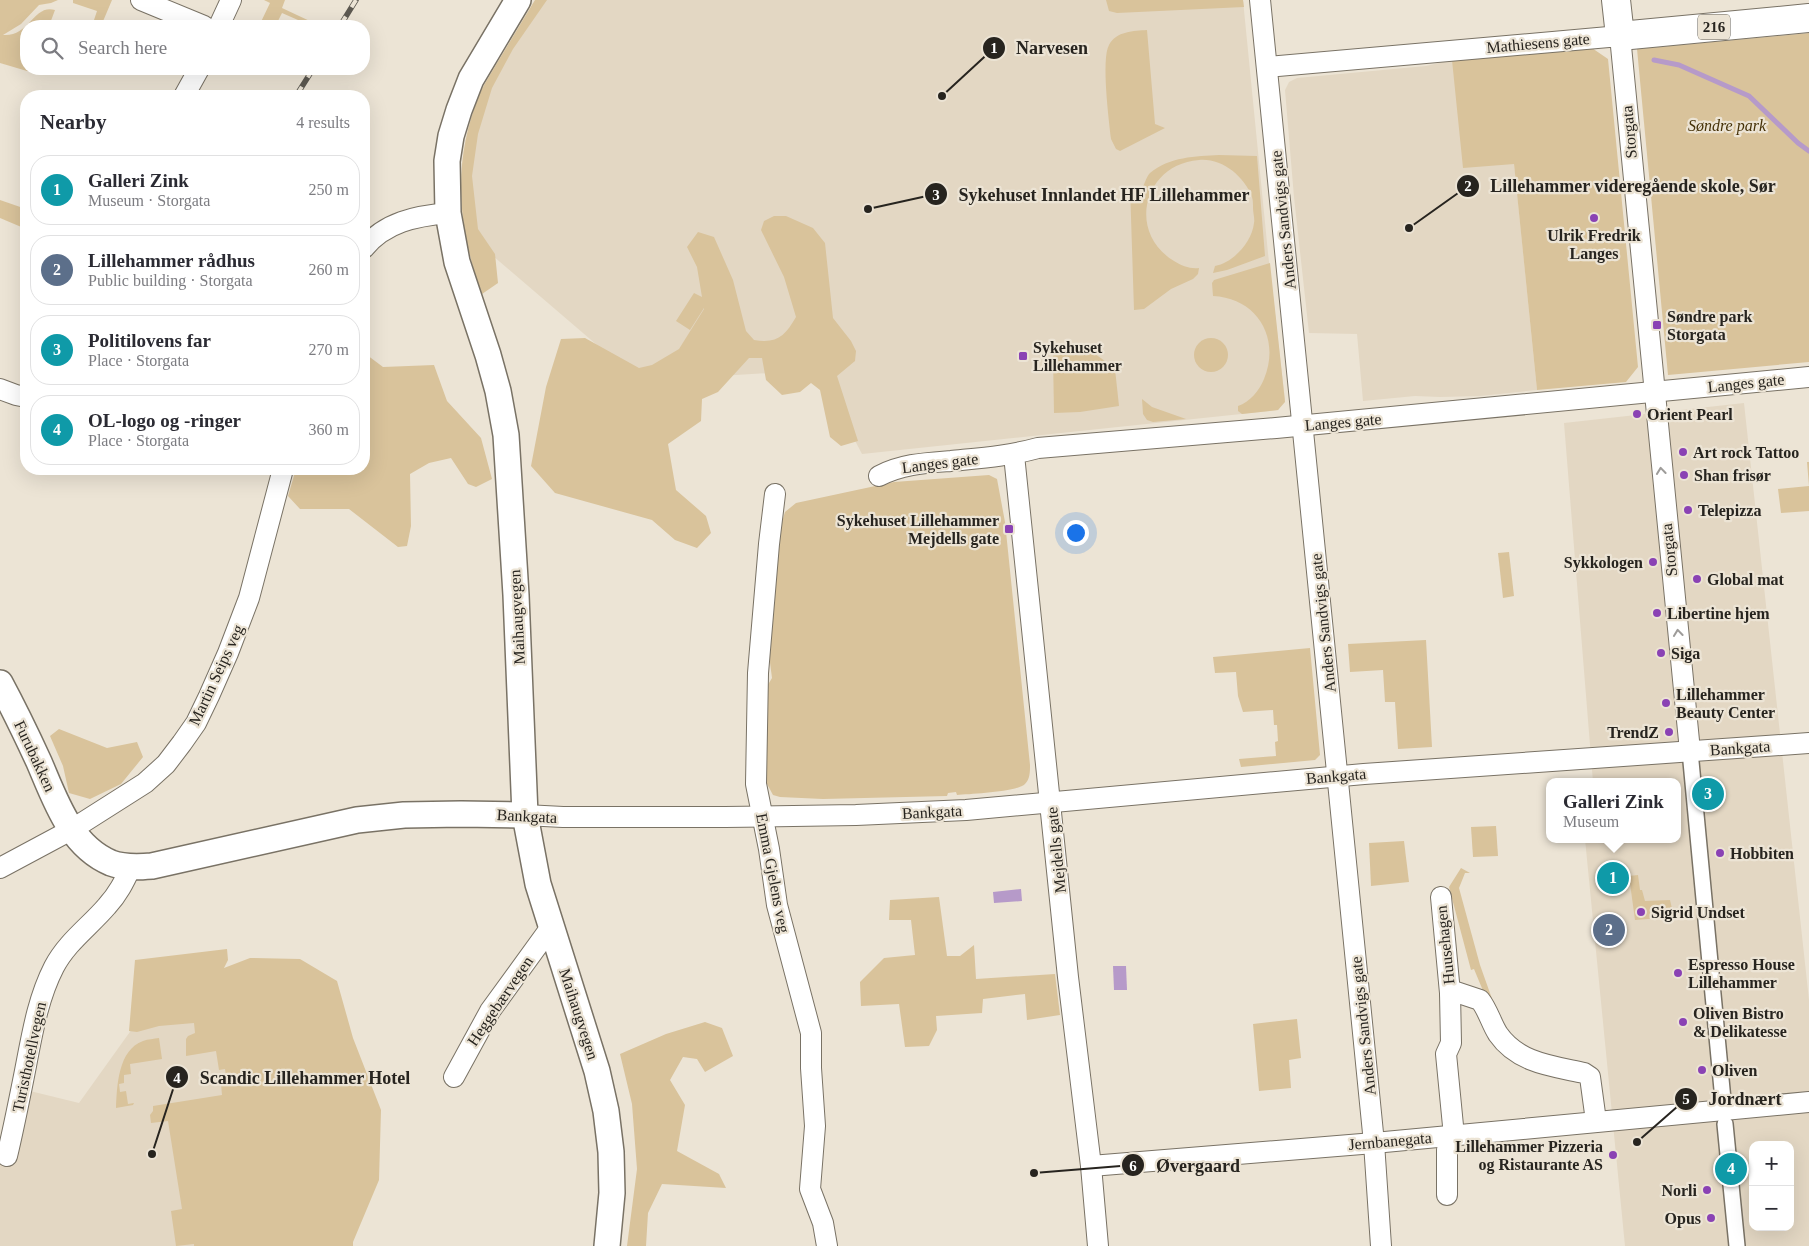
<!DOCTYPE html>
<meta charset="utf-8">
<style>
body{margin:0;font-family:"Times New Roman",serif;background:#f7f7f7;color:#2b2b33}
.controls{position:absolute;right:15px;bottom:15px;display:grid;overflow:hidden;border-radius:10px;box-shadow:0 5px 20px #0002}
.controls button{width:45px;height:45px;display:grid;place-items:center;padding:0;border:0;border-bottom:1px solid #e1e1e2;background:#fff;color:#2b2b33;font:25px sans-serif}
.you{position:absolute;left:1075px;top:532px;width:18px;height:18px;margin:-12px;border:4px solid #fff;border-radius:50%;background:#1a73e8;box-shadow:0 0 0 8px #1a73e833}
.badge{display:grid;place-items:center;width:32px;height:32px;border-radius:50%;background:#8a42b4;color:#fff;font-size:16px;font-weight:700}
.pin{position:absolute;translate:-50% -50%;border:2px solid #fff;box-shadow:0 1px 5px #0006}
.popup{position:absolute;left:1546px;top:778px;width:135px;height:65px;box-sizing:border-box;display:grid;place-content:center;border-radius:10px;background:#fff;filter:drop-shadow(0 1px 4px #0005);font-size:16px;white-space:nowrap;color:#7c7c81}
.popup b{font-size:19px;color:#2b2b33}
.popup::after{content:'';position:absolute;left:50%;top:100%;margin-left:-10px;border:10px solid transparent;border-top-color:#fff}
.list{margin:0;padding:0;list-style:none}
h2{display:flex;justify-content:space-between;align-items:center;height:65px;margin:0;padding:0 20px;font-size:21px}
h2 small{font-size:16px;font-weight:400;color:#7c7c81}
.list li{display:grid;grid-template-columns:32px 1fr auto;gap:15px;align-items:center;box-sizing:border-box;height:70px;margin:0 10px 10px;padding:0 10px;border:1px solid #e1e1e2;border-radius:20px}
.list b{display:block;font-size:19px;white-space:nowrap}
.list p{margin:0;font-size:16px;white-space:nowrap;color:#7c7c81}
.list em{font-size:16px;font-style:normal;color:#7c7c81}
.icon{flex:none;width:28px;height:28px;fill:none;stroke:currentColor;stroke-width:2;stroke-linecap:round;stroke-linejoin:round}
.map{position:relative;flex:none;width:1809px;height:1246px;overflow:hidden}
.search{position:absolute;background:#fff;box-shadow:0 5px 20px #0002;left:20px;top:20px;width:350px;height:55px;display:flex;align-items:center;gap:12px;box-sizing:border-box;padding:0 18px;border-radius:20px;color:#7c7c81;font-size:19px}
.panel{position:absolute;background:#fff;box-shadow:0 5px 20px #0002;left:20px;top:90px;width:350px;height:385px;border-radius:20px}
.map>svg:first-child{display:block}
.built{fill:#e3d7c3;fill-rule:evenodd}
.green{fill:#d9c39b}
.water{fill:#b69ac9}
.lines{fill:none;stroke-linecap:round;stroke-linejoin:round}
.stream{stroke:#b69ac9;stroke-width:5}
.pedestrian-casing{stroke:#797265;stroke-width:18}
.minor-casing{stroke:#797265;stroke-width:22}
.tertiary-casing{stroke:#797265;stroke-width:28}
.primary-casing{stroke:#797265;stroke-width:30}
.pedestrian{stroke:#fff;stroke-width:15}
.minor{stroke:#fff;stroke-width:20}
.tertiary{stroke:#fff;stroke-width:25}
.primary{stroke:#fff;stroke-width:28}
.rail-casing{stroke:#5d5951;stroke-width:5.5}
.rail{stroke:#ece4d5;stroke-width:4;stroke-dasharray:11;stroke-linecap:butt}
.oneway{stroke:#9e9c9a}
.poi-dot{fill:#8a42b4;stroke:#ece4d5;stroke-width:2}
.labels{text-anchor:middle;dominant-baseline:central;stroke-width:4.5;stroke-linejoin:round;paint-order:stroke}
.shield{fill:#ece4d5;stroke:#625e56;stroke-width:1}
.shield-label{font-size:15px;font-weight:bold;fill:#27241f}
.street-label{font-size:16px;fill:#27241f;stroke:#ece4d5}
.park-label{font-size:16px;font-style:italic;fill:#463208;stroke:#ece4d5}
.poi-label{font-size:16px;font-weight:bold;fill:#27241f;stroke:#ece4d5;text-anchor:start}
.leader{fill:none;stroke:#27241f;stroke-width:2}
.callout-dot{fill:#27241f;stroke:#ece4d5;stroke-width:2}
.mark-label{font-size:15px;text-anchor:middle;font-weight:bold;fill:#fff}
.callout-label{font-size:18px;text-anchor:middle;font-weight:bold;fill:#27241f;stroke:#ece4d5;stroke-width:4.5;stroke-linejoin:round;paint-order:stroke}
</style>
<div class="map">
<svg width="1809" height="1246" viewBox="0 0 1809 1246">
<rect width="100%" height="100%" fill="#ece4d5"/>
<g class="built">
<path d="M541 0H1243L1268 253 1285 400 1278 410 862 454 818 370 639 381 479 244 467 174 477 116 498 68Z"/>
<path d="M1452 60 1514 163 1537 390 1480 396 1440 397 1415 396 1363 401 1357 334 1309 333 1294 197 1285 90 1289 82 1297 78 1426 66Z"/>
<path d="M1744 403 1809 1000V1246H1625L1585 839H1677V782H1593L1564 423ZM1753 1145H1790V1227H1753Z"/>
<path d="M217 960 338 1246H0V1152L30 1091 79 1103 137 1022Z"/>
</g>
<g class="green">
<path d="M0 0H58L51 3 39 5 21 24 3 35C30 37 33 4 55 10L49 26H26V69H33L32 70 27 71 0 63Z"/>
<path d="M73 0H112L101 26H97L98 22 94 20 97 11 73 3Z"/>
<path d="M264 0H285L282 8 314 23 312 26H295L298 20 282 13 278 21 274 20 271 26H259L270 3Z"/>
<path d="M535 0H547L513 49 492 88 478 134 472 176 478 229 495 254 498 283 482 294C457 226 452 161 480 93 485 82 492 72 497 63 510 42 522 21 535 0Z"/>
<path d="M1106 0H1243L1244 7 1117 13 1109 11Z"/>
<path d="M1147 30 1155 124 1165 128 1120 151 1116 149 1111 139C1109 121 1101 59 1109 45 1116 31 1134 31 1147 30Z"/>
<path d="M1809 33V362L1668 375 1637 49Z"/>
<path d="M1589 46 1608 59 1638 367 1626 382 1537 390 1514 164 1463 168 1452 60Z"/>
<path d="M1219 155 1257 156 1265 256 1227 270 1213 273 1215 266C1233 263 1252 242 1254 223 1255 219 1253 213 1253 208 1253 205 1253 200 1252 197 1244 176 1222 158 1199 160 1144 164 1126 232 1174 261 1182 266 1190 269 1199 268L1198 274 1193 279 1171 289 1144 309 1134 310 1130 186 1143 187C1145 182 1147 176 1150 173 1169 157 1196 156 1219 155Z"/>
<path d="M0 200 26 209V229L0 218Z"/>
<path d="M774 216H786L813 228 825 243 833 318 851 341 856 351 855 361 837 376 858 441 841 446 830 437 820 390 811 383 800 392 782 395 766 380 762 358H749L718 392 702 399 701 421 668 444 676 490 706 516 711 533 697 548 675 540 652 520 555 493 531 466 546 387 561 339 585 338 639 368 652 365 679 349 704 309V308L690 330 676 321 694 293 702 297 697 267 687 247 698 232 714 237 733 280 746 331 754 340C777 344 785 336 796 317L784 277 761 230 764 221Z"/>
<path d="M1270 263 1285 402 1278 410 1242 414 1238 411V406C1250 402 1259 391 1264 379 1281 338 1257 298 1213 296L1212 283 1214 280Z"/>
<path d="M364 327 367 355 383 367 434 365 447 401 481 438 492 479 476 487 468 484 451 458 429 463 410 474 411 526 407 546 398 547 349 509H300L288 496 296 469H364Z"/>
<circle cx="1211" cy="355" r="17"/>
<path d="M1068 344C1089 348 1099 356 1115 369L1119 406 1080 412 1054 413 1053 356 1059 347Z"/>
<path d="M1142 399 1152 407 1186 419 1153 422 1147 420 1143 414Z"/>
<path d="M1807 462H1809V511L1781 513 1778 489 1809 486Z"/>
<path d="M989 475 997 479 1005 522 1030 765C1030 772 1030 779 1025 784 1017 792 971 794 957 795L956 792 948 793 947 796 823 799 780 797 773 795 766 782V688L772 678 769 655 780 528 785 512 796 503 894 482Z"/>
<path d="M1509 552 1514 596 1503 598 1498 553Z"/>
<path d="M1426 640 1432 747 1398 749 1395 702H1385L1383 670 1350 672 1348 644Z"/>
<path d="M1310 648 1320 755 1315 760 1241 767 1239 759 1276 756 1275 742 1278 741 1277 725H1274L1273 710 1243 712 1238 696 1236 672 1215 673 1213 657Z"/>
<path d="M59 729 107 748 137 742 143 757 121 784 90 799 69 793 63 766 50 736Z"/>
<path d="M1496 826 1498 856 1473 857 1471 827Z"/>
<path d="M1404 841 1409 882 1371 886 1369 843Z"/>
<path d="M1461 868 1470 873H1465L1459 888 1480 965 1496 1010 1486 998 1474 969 1471 970 1449 887Z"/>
<path d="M1638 875 1640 890H1642L1645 901 1670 900 1674 917 1635 920 1629 876Z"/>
<path d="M939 897 947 956H960L974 945 976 979 1055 974 1060 1015 1027 1020 1025 994 983 999 982 1013 936 1016 937 1030 929 1046 905 1047 899 1004 861 1006 860 982 884 958 915 955 911 920H889L890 900Z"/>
<path d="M227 949 228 960 224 968 250 958 300 959 337 981 353 1038 381 1110 379 1180 353 1242V1246H194V1244L176 1246 171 1211 182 1209 168 1121 151 1123 150 1115 153 1111V1106L222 1095 221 1084 227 1083 225 1069 219 1070 216 1051 186 1056V1039L188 1036 195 1033 194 1023 159 1026 137 1032 129 1031 135 960Z"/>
<path d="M1297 1019 1301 1058 1289 1060 1291 1088 1259 1091 1253 1024Z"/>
<path d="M705 1022 722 1028 733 1056 705 1072 697 1059 683 1057 670 1080 685 1105 677 1151 719 1174 726 1188 662 1184 648 1213 646 1246H627L637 1169 632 1104 620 1054 666 1034Z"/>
<path d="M159 1038 162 1059 130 1064 131 1074 124 1075V1083L119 1084 120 1092 126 1091 128 1104 134 1103 133 1105 116 1108C117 1086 118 1050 143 1041 148 1039 154 1039 159 1038Z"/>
</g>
<g class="water">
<path d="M1021 889 1022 901 994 903 993 892Z"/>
<path d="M1113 966H1126L1127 990H1114Z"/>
</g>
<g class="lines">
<path class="stream" d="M1654 60 1679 65 1749 96 1798 143 1809 151"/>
<g class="pedestrian-casing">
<g id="pedestrian">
<path d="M1690 751 1723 1100"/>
<path d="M1725 1124 1737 1246"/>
</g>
</g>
<g class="minor-casing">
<g id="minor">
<path d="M141 0 204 26"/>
<path d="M1260 0 1374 1143 1381 1246"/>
<path d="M219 26 231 0"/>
<path d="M1267 67 1620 36 1690 751"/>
<path d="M184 96 199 69"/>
<path d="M364 248C385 222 416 216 448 213"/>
<path d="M0 389 16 395 26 397"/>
<path d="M1014 455 1068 977 1091 1166 1098 1246"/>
<path d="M879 476C902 464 925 463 951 461 980 458 1009 456 1038 448L1276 428 1809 377"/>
<path d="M775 494 769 544 758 673 756 784 769 849 777 905 811 1033V1068L815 1126 810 1189 823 1223 827 1246"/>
<path d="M525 815 563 817H725L856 815 966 810 1364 774 1809 743"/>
<path d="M0 868 71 830 145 783 166 764 182 743 196 723 209 696 228 653 249 598 283 469"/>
<path d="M1441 897 1450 993 1456 992 1480 1000C1488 1010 1491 1023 1498 1034 1518 1063 1552 1066 1584 1073L1590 1077 1596 1121"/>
<path d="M454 1077 490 1011 551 927"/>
<path d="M7 1156C13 1131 18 1106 23 1081 31 1042 36 1002 54 967 67 942 90 926 107 906 118 894 124 882 131 867"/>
<path d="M1091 1166 1374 1143 1809 1102"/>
<path d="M1447 1195V1150L1454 1136 1446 1054 1451 1043 1450 993"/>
</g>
</g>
<g class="tertiary-casing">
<g id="tertiary">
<path d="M518 0 471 79 459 110 451 136 447 161 448 213 457 262 488 355 498 391 506 435 516 595 525 815 538 884 597 1071 606 1111 611 1152 612 1193 607 1246"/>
<path d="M0 683C14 709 27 736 39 762 55 799 70 846 111 863 124 868 139 867 152 866L357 820 404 815 461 814 525 815"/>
</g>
</g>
<g class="primary-casing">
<path id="primary" d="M1616 0 1620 36 1809 18"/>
</g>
<use href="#pedestrian" class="pedestrian"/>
<use href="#minor" class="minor"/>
<use href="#tertiary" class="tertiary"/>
<use href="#primary" class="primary"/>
<g class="rail-casing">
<g id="rail">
<path d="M340 26 356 0"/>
<path d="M296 96 313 69"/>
</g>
</g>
<use href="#rail" class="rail"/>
</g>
<defs><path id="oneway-chevron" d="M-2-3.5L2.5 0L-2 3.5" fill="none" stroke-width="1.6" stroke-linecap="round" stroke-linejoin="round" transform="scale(1.25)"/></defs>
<g class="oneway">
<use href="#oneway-chevron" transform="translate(1661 471) rotate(-96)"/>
<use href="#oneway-chevron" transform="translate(1678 633) rotate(-96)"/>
</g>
<g class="poi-dot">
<circle cx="1594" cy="218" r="5"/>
<rect x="1652" y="320" width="10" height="10" rx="2.5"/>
<rect x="1018" y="351" width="10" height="10" rx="2.5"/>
<circle cx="1637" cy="414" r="5"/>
<circle cx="1683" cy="452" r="5"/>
<circle cx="1684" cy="475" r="5"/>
<circle cx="1688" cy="510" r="5"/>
<rect x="1004" y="524" width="10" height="10" rx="2.5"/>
<circle cx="1653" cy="562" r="5"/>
<circle cx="1697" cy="579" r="5"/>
<circle cx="1657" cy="613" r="5"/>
<circle cx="1661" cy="653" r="5"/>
<circle cx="1666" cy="703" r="5"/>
<circle cx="1669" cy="732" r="5"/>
<circle cx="1720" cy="853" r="5"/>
<circle cx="1641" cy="912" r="5"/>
<circle cx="1678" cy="973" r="5"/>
<circle cx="1683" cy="1022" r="5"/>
<circle cx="1702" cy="1070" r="5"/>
<circle cx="1613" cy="1155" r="5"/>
<circle cx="1707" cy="1190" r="5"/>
<circle cx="1711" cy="1218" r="5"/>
</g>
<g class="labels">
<rect class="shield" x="1698" y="14.5" width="32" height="25" rx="4"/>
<g class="shield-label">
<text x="1714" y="27">216</text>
</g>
<g class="street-label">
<text transform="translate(1538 43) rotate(-5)">Mathiesens gate</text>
<text transform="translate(1629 132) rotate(-95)">Storgata</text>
<text transform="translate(1283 220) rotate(-96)">Anders Sandvigs gate</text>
<text transform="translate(1746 383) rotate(-6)">Langes gate</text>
<text transform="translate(1343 422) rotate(-5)">Langes gate</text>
<text transform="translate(940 463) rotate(-7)">Langes gate</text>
<text transform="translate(1669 550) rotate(-96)">Storgata</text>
<text transform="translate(517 617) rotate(-93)">Maihaugvegen</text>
<text transform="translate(1323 623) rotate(-96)">Anders Sandvigs gate</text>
<text transform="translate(216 675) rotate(-65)">Martin Seips veg</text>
<text transform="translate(1740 748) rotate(-4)">Bankgata</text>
<text transform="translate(35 756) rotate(65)">Furubakken</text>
<text transform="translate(1336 776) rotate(-5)">Bankgata</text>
<text transform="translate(932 812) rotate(-3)">Bankgata</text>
<text transform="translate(527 816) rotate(3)">Bankgata</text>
<text transform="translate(1056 850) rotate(-96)">Mejdells gate</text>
<text transform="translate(773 873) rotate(79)">Emma Gjelens veg</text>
<text transform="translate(1445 945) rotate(-96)">Huusehagen</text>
<text transform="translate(500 1001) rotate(-56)">Heggebærvegen</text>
<text transform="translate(579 1014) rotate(72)">Maihaugvegen</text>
<text transform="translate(1363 1026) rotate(-96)">Anders Sandvigs gate</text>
<text transform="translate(29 1057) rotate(-78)">Turisthotellvegen</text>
<text transform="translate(1390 1141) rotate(-5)">Jernbanegata</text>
</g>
<g class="park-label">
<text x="1727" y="125">Søndre park</text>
</g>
<g class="poi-label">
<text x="1594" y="235" text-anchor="middle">Ulrik Fredrik<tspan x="1594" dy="18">Langes</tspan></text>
<text x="1667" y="316">Søndre park<tspan x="1667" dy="18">Storgata</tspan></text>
<text x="1033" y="347">Sykehuset<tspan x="1033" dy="18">Lillehammer</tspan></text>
<text x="1647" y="414">Orient Pearl</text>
<text x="1693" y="452">Art rock Tattoo</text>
<text x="1694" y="475">Shan frisør</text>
<text x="1698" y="510">Telepizza</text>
<text x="999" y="520" text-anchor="end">Sykehuset Lillehammer<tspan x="999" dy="18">Mejdells gate</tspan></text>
<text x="1643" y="562" text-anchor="end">Sykkologen</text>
<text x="1707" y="579">Global mat</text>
<text x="1667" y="613">Libertine hjem</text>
<text x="1671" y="653">Siga</text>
<text x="1676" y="694">Lillehammer<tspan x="1676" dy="18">Beauty Center</tspan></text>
<text x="1659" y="732" text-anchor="end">TrendZ</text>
<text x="1730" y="853">Hobbiten</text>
<text x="1651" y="912">Sigrid Undset</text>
<text x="1688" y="964">Espresso House<tspan x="1688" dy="18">Lillehammer</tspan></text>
<text x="1693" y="1013">Oliven Bistro<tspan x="1693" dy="18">&amp; Delikatesse</tspan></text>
<text x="1712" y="1070">Oliven</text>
<text x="1603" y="1146" text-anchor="end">Lillehammer Pizzeria<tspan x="1603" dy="18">og Ristaurante AS</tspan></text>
<text x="1697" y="1190" text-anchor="end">Norli</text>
<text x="1701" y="1218" text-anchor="end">Opus</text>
</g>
</g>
<path class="leader" d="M942 96L994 48M1409 228L1468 186M868 209L936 194M152 1154L177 1077M1637 1142L1686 1099M1034 1173L1133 1165"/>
<g class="callout-dot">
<circle cx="942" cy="96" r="5"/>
<circle cx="1409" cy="228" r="5"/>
<circle cx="868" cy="209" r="5"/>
<circle cx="152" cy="1154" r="5"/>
<circle cx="1637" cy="1142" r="5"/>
<circle cx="1034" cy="1173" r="5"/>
<circle cx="994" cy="48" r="12"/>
<circle cx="1468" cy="186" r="12"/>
<circle cx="936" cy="194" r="12"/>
<circle cx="177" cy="1077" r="12"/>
<circle cx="1686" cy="1099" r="12"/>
<circle cx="1133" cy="1165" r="12"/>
</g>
<g class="mark-label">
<text x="994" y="53">1</text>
<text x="1468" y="191">2</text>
<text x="936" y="200">3</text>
<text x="177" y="1083">4</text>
<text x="1686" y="1104">5</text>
<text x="1133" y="1171">6</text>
</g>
<g class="callout-label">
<text x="1052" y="54">Narvesen</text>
<text x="1633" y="192">Lillehammer videregående skole, Sør</text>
<text x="1104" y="201">Sykehuset Innlandet HF Lillehammer</text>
<text x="305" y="1084">Scandic Lillehammer Hotel</text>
<text x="1745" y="1105">Jordnært</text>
<text x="1198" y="1172">Øvergaard</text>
</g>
</svg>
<div class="controls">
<button>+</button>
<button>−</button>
</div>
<div class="you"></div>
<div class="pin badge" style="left:1613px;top:878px;background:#0f9aa8">1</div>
<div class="popup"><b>Galleri Zink</b>Museum</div>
<div class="pin badge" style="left:1609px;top:930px;background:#5c6f8a">2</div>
<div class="pin badge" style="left:1708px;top:794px;background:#0f9aa8">3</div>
<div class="pin badge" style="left:1731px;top:1169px;background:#0f9aa8">4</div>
<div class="search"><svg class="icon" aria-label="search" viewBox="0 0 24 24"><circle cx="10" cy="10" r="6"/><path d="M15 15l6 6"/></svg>Search here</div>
<section class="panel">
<h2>Nearby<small>4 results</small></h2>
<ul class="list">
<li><span class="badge" style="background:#0f9aa8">1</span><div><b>Galleri Zink</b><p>Museum · Storgata</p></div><em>250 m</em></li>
<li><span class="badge" style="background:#5c6f8a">2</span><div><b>Lillehammer rådhus</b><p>Public building · Storgata</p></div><em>260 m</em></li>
<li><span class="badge" style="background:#0f9aa8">3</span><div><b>Politilovens far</b><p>Place · Storgata</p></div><em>270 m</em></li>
<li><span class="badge" style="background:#0f9aa8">4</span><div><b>OL-logo og -ringer</b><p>Place · Storgata</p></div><em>360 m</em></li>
</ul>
</section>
</div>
